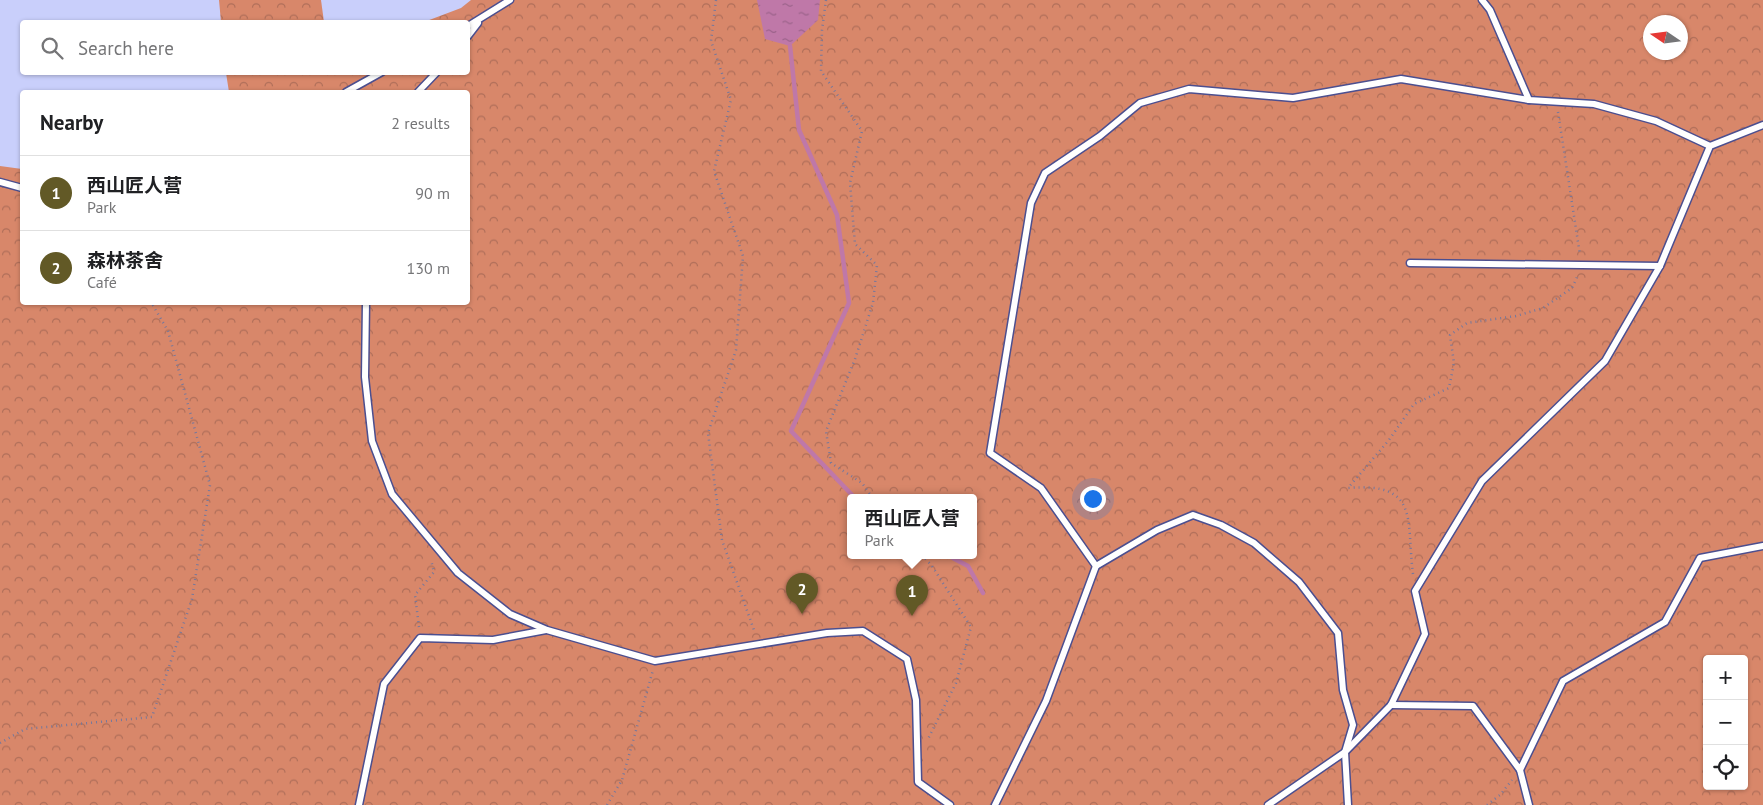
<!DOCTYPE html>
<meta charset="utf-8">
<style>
body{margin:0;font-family:"PT Sans","Noto Sans SC",sans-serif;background:#f6f6f6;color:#202124}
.controls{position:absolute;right:15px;bottom:15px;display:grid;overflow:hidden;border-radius:5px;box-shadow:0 1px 4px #0004}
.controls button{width:45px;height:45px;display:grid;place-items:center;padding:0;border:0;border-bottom:1px solid #e0e0e0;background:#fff;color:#202124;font:25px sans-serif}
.compass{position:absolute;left:1643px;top:15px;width:45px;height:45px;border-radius:50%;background:#fff;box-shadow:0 1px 4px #0004;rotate:283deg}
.you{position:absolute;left:1092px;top:498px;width:18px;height:18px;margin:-12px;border:4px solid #fff;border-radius:50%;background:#1a73e8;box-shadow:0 0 0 8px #1a73e833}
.badge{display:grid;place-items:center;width:32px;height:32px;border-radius:50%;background:#625926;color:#fff;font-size:16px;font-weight:700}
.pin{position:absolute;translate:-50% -41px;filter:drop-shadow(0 1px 2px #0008)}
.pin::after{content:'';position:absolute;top:26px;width:18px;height:15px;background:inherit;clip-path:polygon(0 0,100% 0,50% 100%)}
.popup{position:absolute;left:847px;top:494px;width:130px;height:65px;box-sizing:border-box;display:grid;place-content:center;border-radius:5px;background:#fff;filter:drop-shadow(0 1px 4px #0005);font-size:16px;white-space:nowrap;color:#757577}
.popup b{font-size:19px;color:#202124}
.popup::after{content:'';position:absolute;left:50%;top:100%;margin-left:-10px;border:10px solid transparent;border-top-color:#fff}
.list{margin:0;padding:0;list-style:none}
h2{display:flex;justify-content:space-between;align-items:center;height:65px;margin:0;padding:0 20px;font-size:21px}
h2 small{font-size:16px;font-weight:400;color:#757577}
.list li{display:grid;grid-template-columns:32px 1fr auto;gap:15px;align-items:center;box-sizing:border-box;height:75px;padding:0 20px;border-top:1px solid #e0e0e0}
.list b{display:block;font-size:19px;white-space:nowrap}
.list p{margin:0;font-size:16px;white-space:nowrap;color:#757577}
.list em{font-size:16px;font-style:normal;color:#757577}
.icon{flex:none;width:28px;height:28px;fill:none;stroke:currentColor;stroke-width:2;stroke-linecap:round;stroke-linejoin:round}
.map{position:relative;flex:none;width:1763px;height:805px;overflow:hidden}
.search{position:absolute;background:#fff;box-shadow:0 1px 4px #0004;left:20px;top:20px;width:450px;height:55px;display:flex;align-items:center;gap:12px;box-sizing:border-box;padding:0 18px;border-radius:5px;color:#757577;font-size:19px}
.panel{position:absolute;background:#fff;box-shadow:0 1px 4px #0004;left:20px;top:90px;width:450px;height:215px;border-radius:5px}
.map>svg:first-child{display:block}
.forest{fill:url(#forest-crowns);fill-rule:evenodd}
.water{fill:url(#water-ripples)}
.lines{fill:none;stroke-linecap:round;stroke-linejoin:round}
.stream{stroke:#bf78a8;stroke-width:4.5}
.lane-casing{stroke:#4c4f8f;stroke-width:9}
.path{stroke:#75789c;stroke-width:2.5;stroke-dasharray:1 4;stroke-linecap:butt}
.lane{stroke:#fff;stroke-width:6}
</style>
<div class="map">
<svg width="1763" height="805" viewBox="0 0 1763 805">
<defs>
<pattern id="forest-crowns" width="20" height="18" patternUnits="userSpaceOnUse" patternTransform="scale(1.25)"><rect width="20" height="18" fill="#d8876a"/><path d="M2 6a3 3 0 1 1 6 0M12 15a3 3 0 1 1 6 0" fill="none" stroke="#af6e59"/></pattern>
<pattern id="water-ripples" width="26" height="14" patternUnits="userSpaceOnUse" patternTransform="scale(1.25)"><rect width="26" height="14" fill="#bf78a8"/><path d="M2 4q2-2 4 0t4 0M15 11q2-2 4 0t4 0" fill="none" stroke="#9b628a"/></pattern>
</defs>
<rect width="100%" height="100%" fill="#c9cffb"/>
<g class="forest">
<path d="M219 0H321L324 22H221Z"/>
<path d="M471 0H1763V805H0V166L22 169V302H468V92H229L226 73 468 72V22H424L461 8ZM1650 22H1680V52H1650ZM851 497H973V555H851ZM1707 659H1744V786H1707Z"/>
</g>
<path class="water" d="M757 0H820L818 20 790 46 765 39Z"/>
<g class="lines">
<g class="stream">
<path d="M790 46 799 130 837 215 849 303 791 431 854 497"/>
<path d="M947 555 968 566 983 593"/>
</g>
<g class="lane-casing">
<g id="lane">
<path d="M1482 0 1490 10 1529 100"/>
<path d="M468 26 510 0"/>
<path d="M468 36 478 23"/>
<path d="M346 92 382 72"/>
<path d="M418 92 437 72"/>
<path d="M0 182 22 188"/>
<path d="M1410 263 1660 266"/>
<path d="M366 302 365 377 372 441 392 494 458 573 510 614 547 630 655 661 827 633 863 631 907 659 916 700 918 782 950 805"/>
<path d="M1391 705 1473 706 1520 770 1563 681 1665 622 1700 558 1763 546"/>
<path d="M1520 770 1529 805"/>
<path d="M359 805 384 684 420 638 493 640 546 630"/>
<path d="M995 805 1046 701 1096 566"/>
<path d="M1268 805 1345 752 1391 705 1425 634 1415 591 1482 481 1605 361 1660 266 1710 146 1763 125"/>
<path d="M1348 805 1345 752 1353 725 1343 690 1338 633 1299 582 1254 543 1221 525 1193 515 1157 530 1096 566 1041 488 990 453 1031 203 1045 173 1100 136 1140 103 1189 89 1293 98 1401 79 1529 100 1594 104 1656 121 1710 146"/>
</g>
</g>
<g class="path">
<path d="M716 0 711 41 731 100 714 171 743 256 736 350 708 433 722 540 755 633"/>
<path d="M826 0 822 30 821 71 862 131 850 183 855 244 877 265 873 303 855 359 826 431 831 463 862 483 872 497"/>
<path d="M1558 112 1580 255"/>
<path d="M922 555 932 566 971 627 956 683 928 739"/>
<path d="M1413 574C1406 519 1420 482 1348 488L1389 440 1414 404 1449 388 1454 363 1450 335 1467 323 1516 316 1543 308 1572 288 1578 275"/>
<path d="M419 627 415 595 434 572 431 560"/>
<path d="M0 743 25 729 152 717 192 599 210 485 168 331 151 302"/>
<path d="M607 805 622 780 653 670"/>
<path d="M1487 805 1500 795 1512 780"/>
</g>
<use href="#lane" class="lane"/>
</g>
</svg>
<div class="controls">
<button>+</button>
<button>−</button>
<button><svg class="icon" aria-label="locate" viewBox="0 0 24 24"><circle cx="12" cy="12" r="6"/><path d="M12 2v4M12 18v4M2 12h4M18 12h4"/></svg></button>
</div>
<svg class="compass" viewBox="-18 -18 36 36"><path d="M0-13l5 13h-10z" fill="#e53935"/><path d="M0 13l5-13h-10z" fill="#757577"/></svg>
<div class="you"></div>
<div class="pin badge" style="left:912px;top:616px">1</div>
<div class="popup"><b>西山匠人营</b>Park</div>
<div class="pin badge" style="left:802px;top:614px">2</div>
<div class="search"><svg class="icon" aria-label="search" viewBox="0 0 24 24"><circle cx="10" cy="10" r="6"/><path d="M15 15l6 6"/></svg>Search here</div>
<section class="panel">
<h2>Nearby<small>2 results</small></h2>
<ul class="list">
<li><span class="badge">1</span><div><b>西山匠人营</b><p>Park</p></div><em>90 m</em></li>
<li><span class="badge">2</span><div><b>森林茶舍</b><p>Café</p></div><em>130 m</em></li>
</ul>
</section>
</div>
